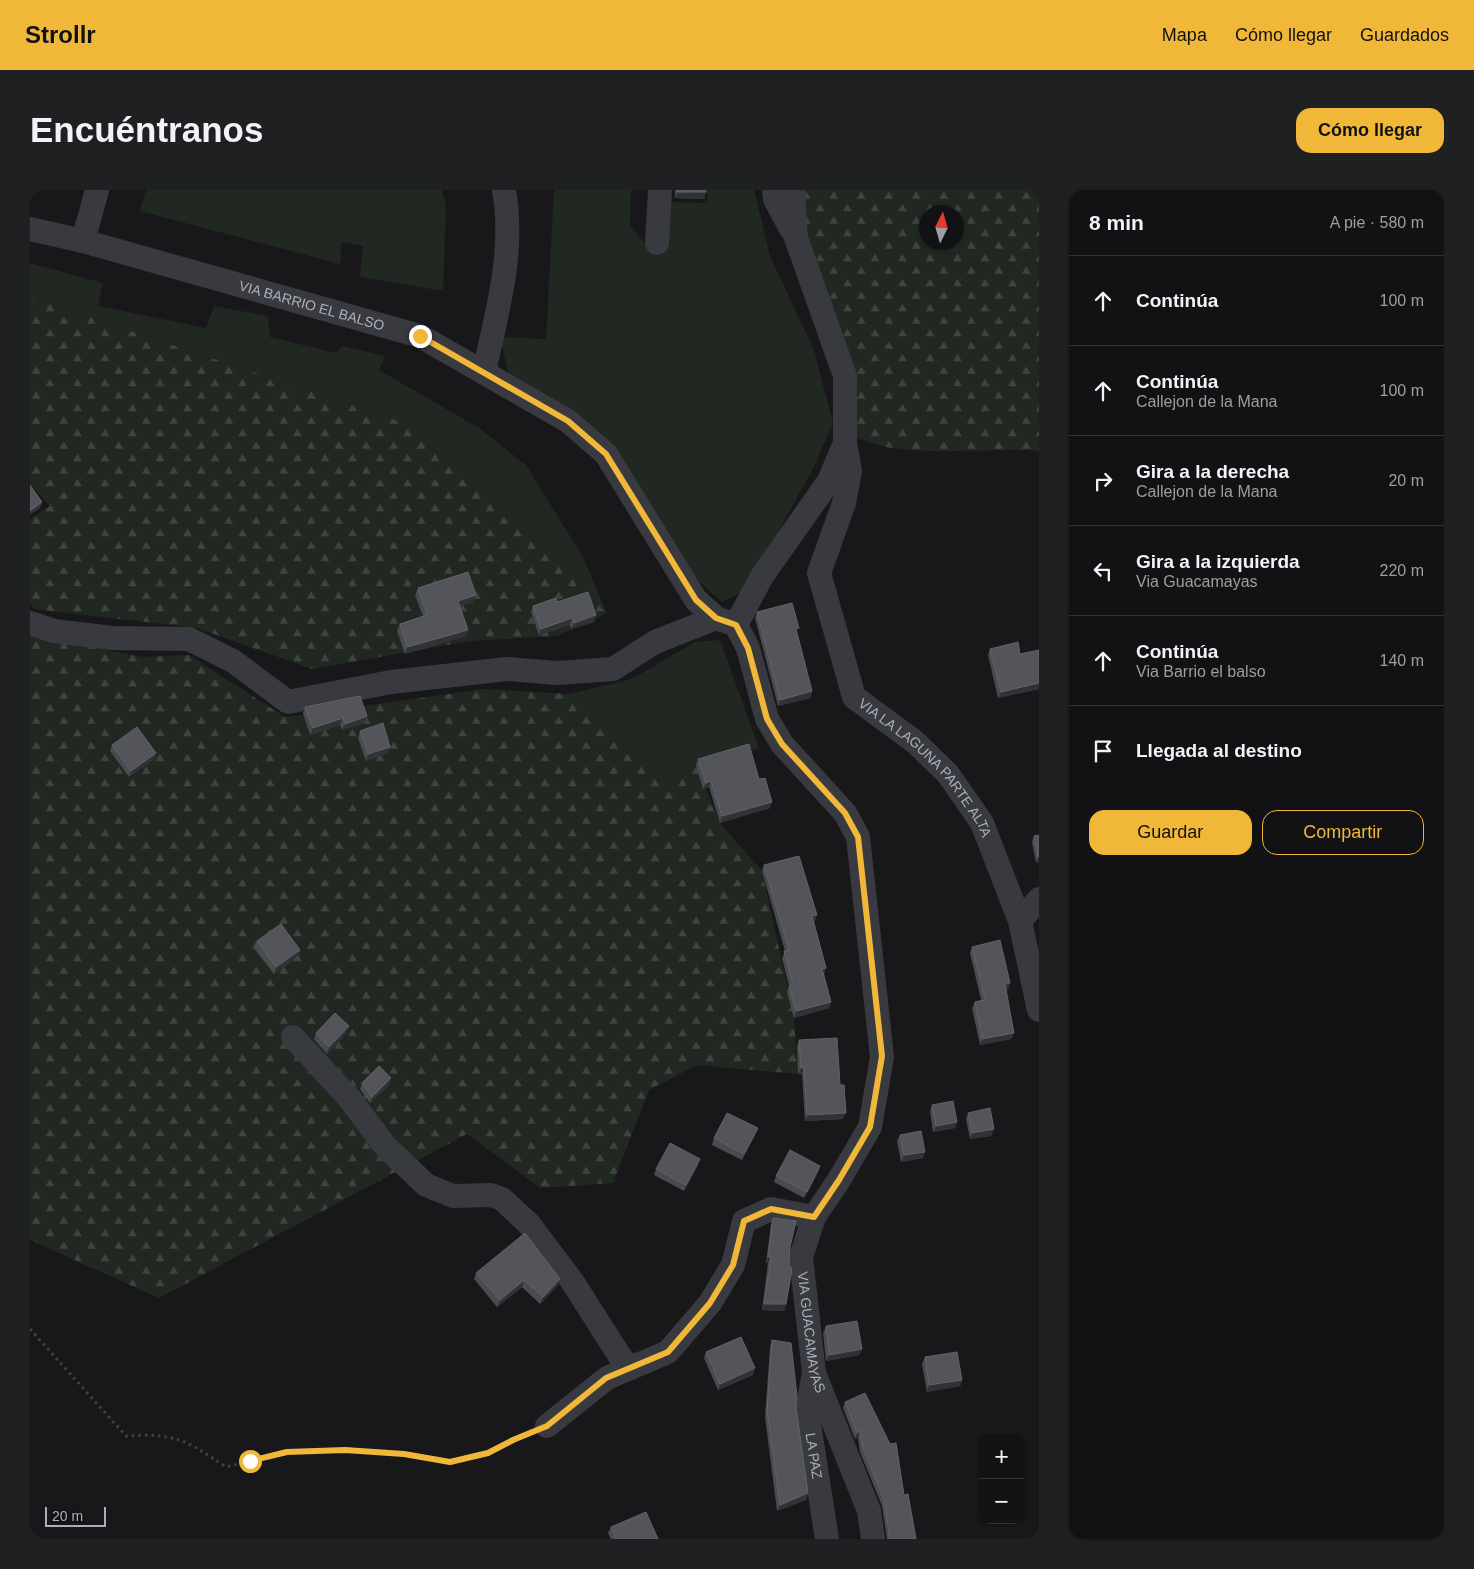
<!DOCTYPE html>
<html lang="es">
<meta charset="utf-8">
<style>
body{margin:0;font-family:Helvetica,sans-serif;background:#1f2022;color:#f1f3f6}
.controls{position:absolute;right:15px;bottom:15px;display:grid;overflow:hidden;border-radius:10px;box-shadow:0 1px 4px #0004}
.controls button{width:45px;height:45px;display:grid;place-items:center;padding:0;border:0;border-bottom:1px solid #313234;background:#121214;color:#f1f3f6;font:25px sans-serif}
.compass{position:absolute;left:889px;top:15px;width:45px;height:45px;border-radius:50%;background:#121214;box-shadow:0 1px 4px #0004;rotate:5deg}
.scale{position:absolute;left:15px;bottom:12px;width:61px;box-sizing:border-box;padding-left:5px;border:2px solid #aaafba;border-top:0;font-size:14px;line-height:18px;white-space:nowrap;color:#aaafba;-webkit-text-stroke:4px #131315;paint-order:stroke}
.stop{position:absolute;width:15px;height:15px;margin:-11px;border:4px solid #f1b739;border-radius:50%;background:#fff}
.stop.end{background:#f1b739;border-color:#fff;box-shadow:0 1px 5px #0008}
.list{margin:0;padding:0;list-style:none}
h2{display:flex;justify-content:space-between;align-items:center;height:65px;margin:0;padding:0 20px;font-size:21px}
h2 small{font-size:16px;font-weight:400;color:#9c9ea0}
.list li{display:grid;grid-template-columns:32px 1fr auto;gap:15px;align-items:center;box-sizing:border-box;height:90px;padding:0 20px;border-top:1px solid #313234}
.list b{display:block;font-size:19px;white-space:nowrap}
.list p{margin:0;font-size:16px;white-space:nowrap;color:#9c9ea0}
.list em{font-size:16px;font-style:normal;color:#9c9ea0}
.actions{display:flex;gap:10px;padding:15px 20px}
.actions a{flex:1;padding:11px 0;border:1px solid #f1b739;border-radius:15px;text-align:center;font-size:18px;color:#f1b739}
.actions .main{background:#f1b739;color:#111}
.icon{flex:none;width:28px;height:28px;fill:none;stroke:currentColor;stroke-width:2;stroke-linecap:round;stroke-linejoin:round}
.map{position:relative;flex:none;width:1009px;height:1349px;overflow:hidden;border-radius:15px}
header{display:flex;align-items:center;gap:30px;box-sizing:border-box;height:70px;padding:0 25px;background:#f1b739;color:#111}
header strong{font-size:24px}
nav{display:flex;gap:28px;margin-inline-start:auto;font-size:18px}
.intro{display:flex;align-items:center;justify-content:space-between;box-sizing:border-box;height:120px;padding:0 30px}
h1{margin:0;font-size:35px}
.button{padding:12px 22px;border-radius:15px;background:#f1b739;color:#111;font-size:18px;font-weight:700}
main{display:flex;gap:30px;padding:0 30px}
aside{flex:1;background:#121214;border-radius:15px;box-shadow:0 1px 4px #0004}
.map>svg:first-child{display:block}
.green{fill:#202821}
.forest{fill:url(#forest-firs);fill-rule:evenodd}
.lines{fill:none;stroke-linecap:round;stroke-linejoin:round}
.path{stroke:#3f4146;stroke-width:3;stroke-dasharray:2.5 4;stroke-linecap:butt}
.street{stroke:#393a3f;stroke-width:24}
.wall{fill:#494b4f}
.shaded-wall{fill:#313235}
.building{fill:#54555b;stroke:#61636a}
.route{stroke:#f1b739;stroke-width:6}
.labels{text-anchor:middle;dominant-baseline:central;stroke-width:4.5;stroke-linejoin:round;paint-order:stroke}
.street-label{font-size:14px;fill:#aaafba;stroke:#131315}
</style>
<header>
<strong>Strollr</strong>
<nav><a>Mapa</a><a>Cómo llegar</a><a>Guardados</a></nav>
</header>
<div class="intro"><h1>Encuéntranos</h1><a class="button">Cómo llegar</a></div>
<main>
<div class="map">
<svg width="1009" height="1349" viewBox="0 0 1009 1349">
<defs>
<pattern id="forest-firs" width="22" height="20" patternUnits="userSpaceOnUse" patternTransform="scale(1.25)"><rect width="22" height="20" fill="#202821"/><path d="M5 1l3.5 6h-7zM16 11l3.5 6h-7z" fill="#3e453f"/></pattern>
</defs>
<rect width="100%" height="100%" fill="#18181a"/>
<g class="green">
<path d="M116 0H412L416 17 413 101 330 87 333 56 312 52 310 74 110 21Z"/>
<path d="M524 0H601L600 36 626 66 636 61 641 12 677 13 678 0H724L740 66 784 160 803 233 783 279 738 360 709 404 692 412 664 387 557 231 479 185 470 147 516 149Z"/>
<path d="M0 73 73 93 68 116 176 138 184 116 238 126 240 147 307 163 312 156 355 166 349 180 449 238 496 275 553 367 577 423 393 239 0 107Z"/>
<path d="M690 450 729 558 666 575 625 604 539 504 602 489 665 452Z"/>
</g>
<g class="forest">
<path d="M773 0H1009V261C960 257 902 266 856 257 845 255 834 250 823 247L772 18ZM896 22H926V52H896Z"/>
<path d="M0 107 393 239 577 423 527 446 440 451 282 479 167 438 4 419 0 413V329L20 316 0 294Z"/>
<path d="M0 445 112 467 159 465 255 527 454 499 539 504 634 598 666 575 690 633 732 681 764 827 768 884 667 875 619 900 583 993 510 998 437 944 129 1108 0 1050Z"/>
</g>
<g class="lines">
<path class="path" d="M0 1139 96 1246C147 1243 155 1250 196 1277L257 1262 315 1260 374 1264 420 1272 458 1263 498 1244"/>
<g class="street">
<path d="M744 0 745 9 761 39"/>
<path id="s1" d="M0 39 53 51 390 146 538 231 576 264 666 410 686 428 706 435 718 458 737 529 752 554 815 623 828 647 852 867 840 937 809 990 784 1027 771 1067 784 1183 839 1321 843 1349"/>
<path d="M53 51 67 0"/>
<path d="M627 53 630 0"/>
<path d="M454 182C467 122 485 62 474 0"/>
<path id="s2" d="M815 253 820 281 814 313 789 383 824 507 885 552 918 584 952 633 990 731 1009 820"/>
<path d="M0 433 24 441 82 448 159 449 203 471 258 512 361 492 477 479 527 483 583 479 625 452 686 428"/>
<path d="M706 435 732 386 799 291 815 253V186L766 48 763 0"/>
<path d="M990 731 1009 709"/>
<path d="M263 847 319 908 355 956 396 995 423 1006 461 1005 472 1009 499 1034 542 1091 591 1168 601 1178"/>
<path id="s3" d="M784 1183 777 1221 797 1349"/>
<path d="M517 1236 577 1188 638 1162 680 1113 703 1075 714 1031 741 1019 784 1027"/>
</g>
</g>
<g class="wall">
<path d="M645 0H676L674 9 645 8Z"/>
<path d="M388 398 443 412 430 416 438 440 436 446 375 464 367 441 370 434 393 426 385 405Z"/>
<path d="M527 412 566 425 564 432 541 439 540 435 509 445 501 422 503 416Z"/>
<path d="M727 422 767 444 782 501 780 508 748 516 725 428Z"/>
<path d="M960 459 990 464 1009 460V499L968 508 958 465Z"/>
<path d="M275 517 337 526 335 533 312 540 310 535 280 545 273 523Z"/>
<path d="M330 541 360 557 358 563 336 571 328 548Z"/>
<path d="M82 555 126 563 124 569 99 587 80 561Z"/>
<path d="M668 569 729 589 740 618 690 633 679 597 673 599 666 575Z"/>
<path d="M1004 646 1009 672 1006 673 1002 652Z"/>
<path d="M734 675 785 731 784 732 796 778 794 784 801 812 799 818 764 828 757 802 759 796 752 768 755 761 732 681Z"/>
<path d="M227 751 270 760 268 766 244 784 224 758Z"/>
<path d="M942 757 978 800H976L982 849 950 855 942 818 945 812 951 810 940 763Z"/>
<path d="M317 842 297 864 284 849 286 843Z"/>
<path d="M769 850 810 895 813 929 775 931 772 884H768L767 856Z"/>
<path d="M332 893 359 895 340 913 330 899Z"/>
<path d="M902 915 927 932 925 938 903 942 900 921Z"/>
<path d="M938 923 964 939 961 946 940 949 936 929Z"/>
<path d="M725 945 712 970 682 955 684 948Z"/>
<path d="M870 945 895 962 893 968 871 972 867 951Z"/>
<path d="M668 975 654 1001 624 985 626 979Z"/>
<path d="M790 976 788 982 774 1008 744 992 746 986Z"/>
<path d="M743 1028 760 1057 756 1114 754 1121 732 1120 738 1073H736L741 1034Z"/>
<path d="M446 1083 528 1095 510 1114 492 1097 467 1117 444 1089Z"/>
<path d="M796 1136 832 1159 829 1165 796 1171 793 1143Z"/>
<path d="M742 1150 766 1217 778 1303 776 1310 747 1321 735 1227 740 1157Z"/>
<path d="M676 1162 723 1185 688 1200 674 1168Z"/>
<path d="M895 1167 932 1190 930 1196 897 1202 892 1174Z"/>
<path d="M815 1212 874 1305 886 1349H857L852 1316 830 1262 828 1248 825 1249 813 1218Z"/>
<path d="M581 1337 628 1349H581L578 1343Z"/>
</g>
<g class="shaded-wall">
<path d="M647 2H676L674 9 645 8Z"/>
<path d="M12 312 10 318 0 325V321Z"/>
<path d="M446 405 443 412 426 418 428 411Z"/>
<path d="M566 425 564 432 541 439 544 433Z"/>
<path d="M542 428 540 435 509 445 511 439Z"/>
<path d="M438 440 436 446 375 464 377 457Z"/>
<path d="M1009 493V499L968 508 971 502Z"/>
<path d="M782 501 780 508 748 516 750 510Z"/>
<path d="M337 526 335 533 312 540 315 534Z"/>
<path d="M313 528 310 535 280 545 283 538Z"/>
<path d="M360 557 358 563 336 571 338 564Z"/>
<path d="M126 563 124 569 99 587 101 581Z"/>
<path d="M681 591 679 597 673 599 676 593Z"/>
<path d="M742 612 740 618 690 633 692 626Z"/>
<path d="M1008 667H1009V672L1006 673Z"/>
<path d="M787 725 785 731 780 733 782 726Z"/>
<path d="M270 760 268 766 244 784 246 777Z"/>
<path d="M796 778 794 784 792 779Z"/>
<path d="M980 793 978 800 973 801 975 794Z"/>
<path d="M801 812 799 818 764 828 766 821Z"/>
<path d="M319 836 317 842 297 864 299 857Z"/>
<path d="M984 843 982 849 950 855 952 849Z"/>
<path d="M774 877 772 884H768L771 878Z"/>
<path d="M361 888 359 895 340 913 342 907Z"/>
<path d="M816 923 813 929 775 931 777 925Z"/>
<path d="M927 932 925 938 903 942 906 936Z"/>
<path d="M728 938 725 945 712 970 714 964Z"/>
<path d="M964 939 961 946 940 949 942 943Z"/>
<path d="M895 962 893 968 871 972 874 965Z"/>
<path d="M670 969 668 975 654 1001 656 995Z"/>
<path d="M790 976 788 982 774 1008Z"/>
<path d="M738 1067H741L738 1073H736Z"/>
<path d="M530 1089 528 1095 510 1114 513 1107Z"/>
<path d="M494 1090 492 1097 467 1117 470 1110Z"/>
<path d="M734 1114H756L754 1121 732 1120Z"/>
<path d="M832 1159 829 1165 796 1171 799 1165Z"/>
<path d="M725 1178 723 1185 688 1200 690 1194Z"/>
<path d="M932 1190 930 1196 897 1202 899 1195Z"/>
<path d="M830 1241 828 1248 825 1249 827 1243Z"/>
<path d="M778 1303 776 1310 747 1321 750 1315Z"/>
</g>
<g class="building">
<rect x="647" y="0" width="29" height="2"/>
<path d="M0 295 12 312 0 321Z"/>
<path d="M438 382 446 405 428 411 438 440 377 457 370 434 397 425 388 398Z"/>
<path d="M558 402 566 425 544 433 542 428 511 439 503 416 526 408 527 412Z"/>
<path d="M762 413 769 438 766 439 782 501 750 510 727 422Z"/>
<path d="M988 452 990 464 1009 460V493L971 502 960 459Z"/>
<path d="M330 506 337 526 315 534 313 528 283 538 275 517Z"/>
<path d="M353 533 360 557 338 564 330 541Z"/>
<path d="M107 537 126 563 101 581 82 555Z"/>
<path d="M719 554 729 589 735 588 742 612 692 626 681 591 676 593 668 569Z"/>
<path d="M1009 645V667H1008L1004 646Z"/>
<path d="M769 666 787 725 782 726 796 778 792 779 801 812 766 821 759 796 763 795 754 761 759 760 734 675Z"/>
<path d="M251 734 270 760 246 777 227 751Z"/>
<path d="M970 750 980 793 975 794 984 843 952 849 945 812 955 810 942 757Z"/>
<path d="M305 823 319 836 299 857 286 843Z"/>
<path d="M807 848 810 895H814L816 923 777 925 774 877 771 878 769 850Z"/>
<path d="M349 876 361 888 342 907 332 893Z"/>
<path d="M923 911 927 932 906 936 902 915Z"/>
<path d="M960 918 964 939 942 943 938 923Z"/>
<path d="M697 923 728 938 714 964 684 948Z"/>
<path d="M891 941 895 962 874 965 870 945Z"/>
<path d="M640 953 670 969 656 995 626 979Z"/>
<path d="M760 960 790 976 777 1002 746 986Z"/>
<path d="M743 1028 766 1031 760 1057 759 1075 762 1079 756 1114H734L741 1067H738Z"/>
<path d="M495 1043 530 1089 513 1107 494 1090 470 1110 446 1083Z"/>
<path d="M827 1131 832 1159 799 1165 796 1136Z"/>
<path d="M711 1147 725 1178 690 1194 676 1162Z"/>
<path d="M742 1150 761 1153 767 1206 766 1217 778 1303 750 1315 737 1221Z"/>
<path d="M927 1162 932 1190 899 1195 895 1167Z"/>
<path d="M835 1203 860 1254 866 1253 874 1305 878 1304 886 1349H860L854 1310 832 1255 830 1241 827 1243 815 1212Z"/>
<path d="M616 1322 628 1349H586L581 1337Z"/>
</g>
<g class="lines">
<path class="route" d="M220 1271 257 1262 315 1260 374 1264 420 1272 458 1263 483 1250 517 1236 576 1188 638 1162 680 1113 703 1075 714 1031 741 1019 784 1027 809 990 840 937 852 866 828 647 815 623 752 554 737 529 718 458 706 435 686 428 666 410 576 264 538 231 390 146"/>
</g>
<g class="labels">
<g class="street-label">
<text stroke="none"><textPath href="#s1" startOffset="292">VIA BARRIO EL BALSO</textPath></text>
<text stroke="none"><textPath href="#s2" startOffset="366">VIA LA LAGUNA PARTE ALTA</textPath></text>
<text stroke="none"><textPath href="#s1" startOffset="1611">VIA GUACAMAYAS</textPath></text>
<text stroke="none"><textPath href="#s3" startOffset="84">LA PAZ</textPath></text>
</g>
</g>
</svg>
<div class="controls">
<button>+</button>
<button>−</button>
</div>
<svg class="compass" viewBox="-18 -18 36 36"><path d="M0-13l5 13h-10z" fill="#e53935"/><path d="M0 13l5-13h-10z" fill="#9c9ea0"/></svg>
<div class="scale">20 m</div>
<div class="stop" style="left:220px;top:1271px"></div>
<div class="stop end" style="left:390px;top:146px"></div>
</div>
<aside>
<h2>8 min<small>A pie · 580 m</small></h2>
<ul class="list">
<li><svg class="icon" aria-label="ahead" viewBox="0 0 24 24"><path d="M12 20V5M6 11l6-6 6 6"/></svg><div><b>Continúa</b></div><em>100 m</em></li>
<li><svg class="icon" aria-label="ahead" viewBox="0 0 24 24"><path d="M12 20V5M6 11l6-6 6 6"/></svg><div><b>Continúa</b><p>Callejon de la Mana</p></div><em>100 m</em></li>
<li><svg class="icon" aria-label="right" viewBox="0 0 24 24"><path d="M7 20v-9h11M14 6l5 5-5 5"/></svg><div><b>Gira a la derecha</b><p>Callejon de la Mana</p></div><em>20 m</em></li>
<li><svg class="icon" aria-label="left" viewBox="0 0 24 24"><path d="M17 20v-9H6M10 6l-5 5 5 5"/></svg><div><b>Gira a la izquierda</b><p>Via Guacamayas</p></div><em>220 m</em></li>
<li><svg class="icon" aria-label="ahead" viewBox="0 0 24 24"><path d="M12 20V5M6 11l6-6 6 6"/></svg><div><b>Continúa</b><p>Via Barrio el balso</p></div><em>140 m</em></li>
<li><svg class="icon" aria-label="arrive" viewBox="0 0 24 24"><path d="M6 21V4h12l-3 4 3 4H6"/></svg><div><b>Llegada al destino</b></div></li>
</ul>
<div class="actions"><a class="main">Guardar</a><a>Compartir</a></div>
</aside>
</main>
